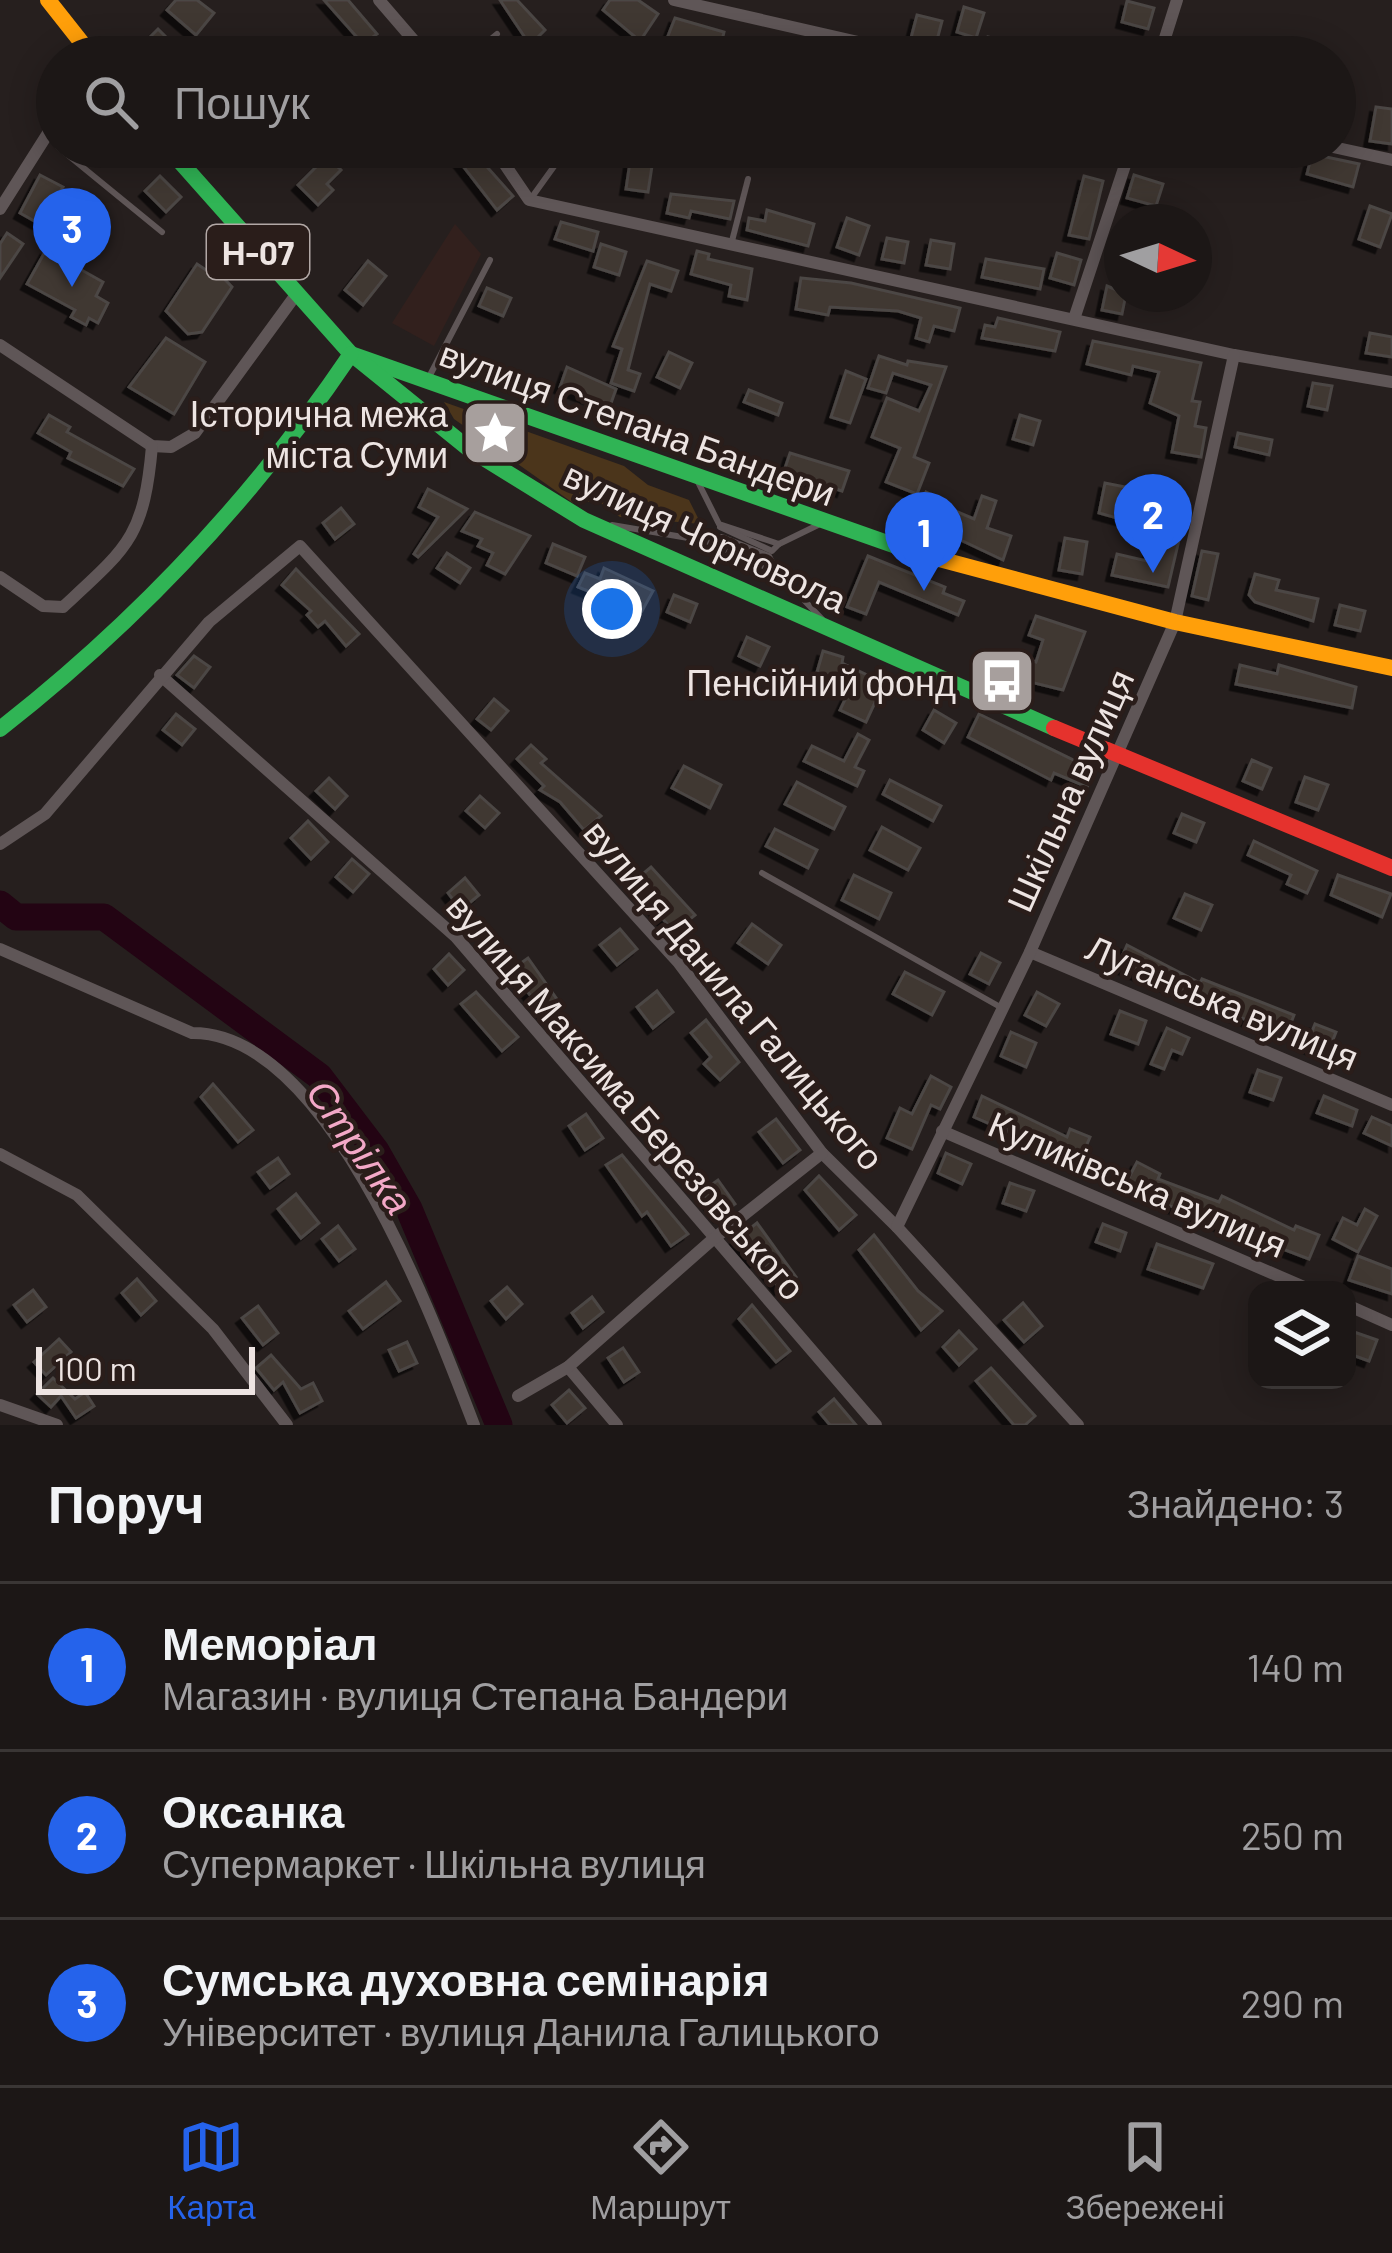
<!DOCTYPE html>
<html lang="uk">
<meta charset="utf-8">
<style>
body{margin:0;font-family:Barlow,sans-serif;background:#292423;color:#f1f3f6}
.controls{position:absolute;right:36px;bottom:36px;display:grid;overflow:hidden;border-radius:24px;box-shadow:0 6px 30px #0003}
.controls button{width:108px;height:108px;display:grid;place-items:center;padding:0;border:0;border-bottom:3px solid #3a3635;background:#1c1716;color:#f1f3f6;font:60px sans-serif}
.compass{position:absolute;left:1104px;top:204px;width:108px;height:108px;border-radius:50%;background:#1c1716;box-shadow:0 6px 30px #0003;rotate:94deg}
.scale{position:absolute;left:36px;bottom:30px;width:219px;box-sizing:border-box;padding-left:12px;border:6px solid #ede4e2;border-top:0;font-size:33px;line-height:42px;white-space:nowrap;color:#ede4e2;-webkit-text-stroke:9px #2a1d1a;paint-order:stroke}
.you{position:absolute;left:612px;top:609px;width:42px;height:42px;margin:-30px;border:9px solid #fff;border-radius:50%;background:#1a73e8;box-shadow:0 0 0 18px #1a73e833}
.badge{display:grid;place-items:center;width:78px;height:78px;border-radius:50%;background:#2563eb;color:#fff;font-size:39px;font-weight:700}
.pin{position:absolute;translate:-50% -99px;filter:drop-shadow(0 3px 6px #0008)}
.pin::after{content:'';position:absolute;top:63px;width:42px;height:36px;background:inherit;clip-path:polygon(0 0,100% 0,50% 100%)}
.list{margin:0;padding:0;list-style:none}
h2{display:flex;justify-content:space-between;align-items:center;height:156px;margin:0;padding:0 48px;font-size:51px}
h2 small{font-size:39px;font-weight:400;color:#a09fa1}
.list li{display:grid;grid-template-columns:78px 1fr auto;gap:36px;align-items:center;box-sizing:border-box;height:168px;padding:0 48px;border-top:3px solid #3a3635}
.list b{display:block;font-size:45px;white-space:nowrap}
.list p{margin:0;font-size:39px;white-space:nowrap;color:#a09fa1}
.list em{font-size:39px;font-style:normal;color:#a09fa1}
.icon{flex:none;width:66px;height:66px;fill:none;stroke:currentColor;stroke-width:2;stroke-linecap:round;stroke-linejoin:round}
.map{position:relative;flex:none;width:1392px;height:1425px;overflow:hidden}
.search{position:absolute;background:#1c1716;box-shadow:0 6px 30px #0003;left:36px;right:36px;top:36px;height:132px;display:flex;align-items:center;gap:30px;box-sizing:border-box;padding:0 42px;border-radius:66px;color:#a09fa1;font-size:45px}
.sheet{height:660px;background:#1c1716}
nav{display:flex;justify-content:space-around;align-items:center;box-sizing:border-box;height:168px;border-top:3px solid #3a3635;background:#1c1716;font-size:33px;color:#a09fa1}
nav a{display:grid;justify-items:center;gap:6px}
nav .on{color:#2563eb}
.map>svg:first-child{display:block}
.built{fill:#32201d}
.green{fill:#4b351b}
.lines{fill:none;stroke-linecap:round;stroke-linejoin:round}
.river{stroke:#230413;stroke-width:27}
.building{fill:#413732;stroke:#4c4644;stroke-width:3;filter:url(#shadow)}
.lane{stroke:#5f5657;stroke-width:6}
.street{stroke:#5f5657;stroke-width:12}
.fast{stroke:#30b455;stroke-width:16}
.slow{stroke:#ff9f0a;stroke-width:16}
.jam{stroke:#e5322d;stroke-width:16}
.labels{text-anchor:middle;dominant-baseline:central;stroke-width:9;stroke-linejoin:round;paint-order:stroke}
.shield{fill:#2a1d1a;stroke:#b2a8a6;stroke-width:3}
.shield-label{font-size:33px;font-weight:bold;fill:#ede4e2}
.poi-label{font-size:36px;fill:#ede4e2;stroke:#2a1d1a;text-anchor:end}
.street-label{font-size:36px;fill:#ede4e2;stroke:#2a1d1a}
.water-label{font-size:39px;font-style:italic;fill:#f3a8c7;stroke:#2a1d1a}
</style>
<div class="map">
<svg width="1392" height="1425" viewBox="0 0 1392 1425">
<defs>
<filter id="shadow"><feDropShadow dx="-5.5" dy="5.5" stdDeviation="0" flood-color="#0009"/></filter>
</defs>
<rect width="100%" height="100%" fill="#261f1e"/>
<path class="built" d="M455 224 481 254 434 346 392 323Z"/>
<path class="green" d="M444 402 624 466 648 485 689 500 701 524 620 517 598 501 573 503 454 419Z"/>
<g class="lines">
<path class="river" d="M0 904 16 917H104L319 1076 376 1151 409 1209 499 1425"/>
</g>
<g class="building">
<path d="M176 0H197L214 13 196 35 167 10Z"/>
<path d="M324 0H348L377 34 363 44Z"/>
<path d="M500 0H517L545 30 530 45Z"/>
<path d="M610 0H638L658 14 640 41 603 10Z"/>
<path d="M1127 1 1154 8 1148 29 1122 22Z"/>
<path d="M964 7 984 13 976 38 957 32Z"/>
<path d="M917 15 942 21 936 44 911 38Z"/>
<path d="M675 18 724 32 718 57 666 41Z"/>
<path d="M158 29 176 47 166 57H152L141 46Z"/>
<path d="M988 37 1046 52V57H984Z"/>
<path d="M745 39 799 53V57H740Z"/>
<path d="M1376 107 1392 109V144L1370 141Z"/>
<path d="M472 150 513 196 497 210 459 161Z"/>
<path d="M1312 154 1359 164 1353 187 1307 174Z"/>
<path d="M327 156 341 170 327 184 333 190 318 205 298 185Z"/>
<path d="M630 162 652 166 648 192 626 189Z"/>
<path d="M40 175 63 187 38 223 20 213Z"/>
<path d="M1134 175 1163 184 1156 206 1127 198Z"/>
<path d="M160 176 181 197 166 212 145 191Z"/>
<path d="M1084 176 1103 181 1089 239 1069 235Z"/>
<path d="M671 194 734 201 730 219 691 211 689 218 667 213Z"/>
<path d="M1370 206 1392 214 1380 247 1359 239Z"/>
<path d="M767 210 814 224 808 246 747 230 749 218 765 221Z"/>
<path d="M847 218 869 226 859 255 837 247Z"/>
<path d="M561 222 598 232 593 251 555 239Z"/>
<path d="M7 233 23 244 0 278V244Z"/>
<path d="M887 238 908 242 904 263 882 259Z"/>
<path d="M931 240 954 244 950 269 926 265Z"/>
<path d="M601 244 626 252 619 275 594 267Z"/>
<path d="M46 250 103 282 96 296 108 303 98 323 89 318 86 325 71 317 75 310 27 284Z"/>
<path d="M697 251 709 254 708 259 752 269 747 300 729 296 731 285 691 274Z"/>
<path d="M1057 253 1081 260 1074 285 1050 278Z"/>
<path d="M986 259 1044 269 1040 289 982 277Z"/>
<path d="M368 261 386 276 363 305 345 290Z"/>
<path d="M647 261 678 271 671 291 650 284 628 370 640 374 634 391 611 383 622 349 613 346Z"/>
<path d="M197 264 209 272 212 266 232 287 202 332 188 334 166 311Z"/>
<path d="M801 278 851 283 960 308 954 331 934 326 929 342 916 338 921 318 898 311 830 307 828 315 796 309Z"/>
<path d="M1107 286 1126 294 1122 314 1102 310Z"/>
<path d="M487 288 511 298 503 316 479 306Z"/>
<path d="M998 318 1060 332 1055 351 982 338 985 325 995 327Z"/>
<path d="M1370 333 1392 337V357L1366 353Z"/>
<path d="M166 338 205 362 174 414 129 387Z"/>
<path d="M1093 341 1201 363 1192 401 1200 402 1195 426 1206 428 1201 457 1172 452 1179 416 1150 403 1159 372 1133 366 1131 375 1087 364Z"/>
<path d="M669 352 692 363 680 388 657 377Z"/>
<path d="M879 356 907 365 908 361 946 367 914 457 929 463 917 494 886 482 900 448 872 437 887 398 919 411 931 385 893 373 886 393 868 388Z"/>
<path d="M567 367 616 389 610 406 560 387Z"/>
<path d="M846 371 866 379 850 423 831 417Z"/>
<path d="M1313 383 1332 386 1327 410 1308 406Z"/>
<path d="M749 390 782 403 778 415 744 402Z"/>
<path d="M49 415 70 427 67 432 134 469 123 486 68 458 71 452 38 433Z"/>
<path d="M1020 415 1040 421 1033 445 1013 439Z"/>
<path d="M1238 433 1272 440 1269 455 1235 447Z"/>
<path d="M790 453 849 471 842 491 784 471Z"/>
<path d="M1153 481 1174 486 1163 531 1099 513 1105 483 1150 492Z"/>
<path d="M428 489 467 509 418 557 414 554 438 517 419 507Z"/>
<path d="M926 492 943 500 941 505 974 519 982 496 996 501 987 528 1011 536 1003 560 914 518Z"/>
<path d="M341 508 354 524 335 539 323 523Z"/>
<path d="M475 512 530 536 505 574 487 565 493 553 478 546 482 539 462 531Z"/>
<path d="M1153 535 1179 540 1168 587 1112 575 1117 554 1147 561Z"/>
<path d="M1065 538 1087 542 1082 574 1059 570Z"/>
<path d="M553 544 585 557 577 576 546 563Z"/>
<path d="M1202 551 1218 554 1208 600 1192 596Z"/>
<path d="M447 553 470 568 460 583 437 568Z"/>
<path d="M868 556 945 587 943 593 964 601 958 615 879 582 866 614 847 607Z"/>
<path d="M604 568 653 591 642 611 615 596 613 601 578 587 585 573 600 579Z"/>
<path d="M296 569 359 634 346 646 325 621 318 627 307 615 311 611 282 585Z"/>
<path d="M1255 574 1279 580 1276 590 1318 599 1313 621 1255 602 1249 595Z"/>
<path d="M674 595 697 604 690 622 667 612Z"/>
<path d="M1340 605 1365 611 1360 631 1335 625Z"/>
<path d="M1036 616 1085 632 1063 690 1014 678 1021 657 1036 662 1043 640 1029 635Z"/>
<path d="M747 637 769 647 760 666 739 656Z"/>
<path d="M823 651 843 657 842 663 884 683 866 722 840 710 853 683 817 672Z"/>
<path d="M194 656 210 667 194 688 177 675Z"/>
<path d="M1240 665 1277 674 1279 665 1356 687 1352 708 1236 684Z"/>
<path d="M494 699 508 711 491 730 477 719Z"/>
<path d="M934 710 956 723 944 743 923 730Z"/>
<path d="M176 714 195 729 182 745 163 730Z"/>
<path d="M979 714 1094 770 1087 787 1054 773 1051 780 968 737Z"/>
<path d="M858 734 869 740 855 767 864 771 857 786 804 761 812 746 844 761Z"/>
<path d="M531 745 546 759 541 763 601 816 584 830 560 802 540 790 544 786 517 759Z"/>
<path d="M1252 760 1271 768 1262 789 1243 781Z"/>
<path d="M684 766 721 785 710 808 672 788Z"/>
<path d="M1305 777 1328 785 1318 810 1296 802Z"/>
<path d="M329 778 347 796 335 809 316 791Z"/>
<path d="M890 780 941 806 933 821 883 794Z"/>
<path d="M797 782 845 807 834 829 785 804Z"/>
<path d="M480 796 499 813 485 828 466 811Z"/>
<path d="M1182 814 1204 823 1196 842 1174 833Z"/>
<path d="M308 821 328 842 311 859 291 838Z"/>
<path d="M882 827 920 848 908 870 870 850Z"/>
<path d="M775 829 817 850 808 868 766 846Z"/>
<path d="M1254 841 1317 871 1307 893 1287 884 1291 875 1248 855Z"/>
<path d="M352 859 369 874 353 892 336 877Z"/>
<path d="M651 867 695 915 674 932 632 883Z"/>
<path d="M854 875 891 893 879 919 842 900Z"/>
<path d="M1338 875 1391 894 1382 917 1331 895Z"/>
<path d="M465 878 479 895 461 910 448 893Z"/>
<path d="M1185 894 1212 905 1201 930 1174 918Z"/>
<path d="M752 924 781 945 768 964 738 943Z"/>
<path d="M620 929 637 949 617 965 600 945Z"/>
<path d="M1127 945 1200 983 1202 979 1294 1015 1287 1033 1232 1015 1237 1000 1209 994 1205 1001 1118 966Z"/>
<path d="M981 953 1000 963 989 984 970 974Z"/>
<path d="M449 954 464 970 448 985 434 969Z"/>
<path d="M528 958 561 1005 546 1016 511 970Z"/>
<path d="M905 972 944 992 932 1015 893 994Z"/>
<path d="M657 991 673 1012 653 1028 637 1007Z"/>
<path d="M476 992 518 1037 502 1051 461 1004Z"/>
<path d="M1037 992 1059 1004 1046 1026 1025 1015Z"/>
<path d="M1120 1011 1146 1021 1138 1044 1111 1034Z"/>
<path d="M706 1020 739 1062 720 1080 704 1064 711 1057 691 1033Z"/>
<path d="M1315 1024 1336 1032 1327 1055 1306 1046Z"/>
<path d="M1167 1028 1189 1038 1182 1054 1172 1050 1164 1069 1151 1064Z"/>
<path d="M1011 1032 1036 1043 1026 1067 1001 1056Z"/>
<path d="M1258 1070 1281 1078 1273 1100 1250 1092Z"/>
<path d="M931 1076 951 1087 940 1109 931 1105 912 1149 887 1138 900 1108 912 1114Z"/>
<path d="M213 1084 253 1130 238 1142 201 1097Z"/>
<path d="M982 1096 1067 1137 1070 1129 1090 1137 1079 1163 974 1117Z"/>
<path d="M1324 1096 1357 1110 1352 1126 1317 1113Z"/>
<path d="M586 1114 603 1138 585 1150 569 1126Z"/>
<path d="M1372 1117 1392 1126V1146L1364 1133Z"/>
<path d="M776 1119 800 1150 783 1163 759 1132Z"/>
<path d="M946 1153 971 1164 962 1184 938 1173Z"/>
<path d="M622 1155 688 1234 671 1246 647 1212 642 1216 606 1165Z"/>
<path d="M278 1158 289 1174 270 1188 258 1172Z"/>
<path d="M1137 1162 1160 1174 1158 1179 1219 1202 1222 1196 1294 1230 1296 1226 1319 1235 1309 1259 1157 1201 1126 1183Z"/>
<path d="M819 1176 856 1215 839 1230 805 1190Z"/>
<path d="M718 1180 735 1204 719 1216 701 1192Z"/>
<path d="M1010 1183 1034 1191 1026 1211 1003 1203Z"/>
<path d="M296 1194 319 1223 301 1238 278 1209Z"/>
<path d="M1365 1209 1377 1216 1358 1252 1333 1239 1343 1218 1357 1225Z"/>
<path d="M757 1223 796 1277 780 1289 758 1259 753 1263 735 1240Z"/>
<path d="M1103 1224 1126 1233 1120 1251 1096 1242Z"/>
<path d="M338 1226 355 1249 339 1261 322 1239Z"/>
<path d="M874 1235 918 1291 942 1311 921 1330 859 1250Z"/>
<path d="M1157 1244 1213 1264 1203 1288 1148 1269Z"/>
<path d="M1358 1256 1392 1269V1294L1349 1280Z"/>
<path d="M137 1279 156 1301 141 1315 122 1293Z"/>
<path d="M386 1282 400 1301 363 1329 349 1311Z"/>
<path d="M507 1287 522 1304 506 1319 491 1301Z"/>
<path d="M33 1290 46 1307 27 1322 14 1305Z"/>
<path d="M592 1297 603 1312 583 1328 572 1313Z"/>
<path d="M1023 1303 1042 1326 1024 1342 1004 1320Z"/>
<path d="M752 1305 790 1351 776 1362 739 1319Z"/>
<path d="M258 1306 278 1333 263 1345 242 1318Z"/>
<path d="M959 1331 976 1349 959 1365 943 1347Z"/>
<path d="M1354 1332 1377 1340 1369 1361 1347 1353Z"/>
<path d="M59 1339 71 1352 46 1375 34 1362Z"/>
<path d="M407 1342 417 1363 399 1371 389 1350Z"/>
<path d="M623 1348 639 1372 624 1382 608 1358Z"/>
<path d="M271 1355 301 1389 313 1383 322 1401 300 1413 283 1382 274 1390 256 1368Z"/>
<path d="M991 1368 1035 1416 1025 1425H1014L976 1381Z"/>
<path d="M53 1378 75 1399 85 1392 94 1406 76 1418 61 1396 51 1407 37 1394Z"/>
<path d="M569 1390 585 1408 567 1423 552 1405Z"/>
<path d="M834 1399 856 1425H830L819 1412Z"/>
</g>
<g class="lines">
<g class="lane">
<path d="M469 57 497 34"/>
<path d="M58 147 162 232"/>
<path d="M532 197 568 147"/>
<path d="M732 241 748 179"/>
<path d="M429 377 490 260"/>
<path d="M698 482 719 524 779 544 818 525"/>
<path d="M612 525 706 541 777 572 822 619"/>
<path d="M720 527 772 551 779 544"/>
<path d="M709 540 722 537 769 556 777 572"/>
<path d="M762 873 1002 1008"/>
</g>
<g class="street">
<path d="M379 0 428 57"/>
<path d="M674 0 924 57"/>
<path d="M1159 57 1177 0"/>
<path d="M493 147 529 200 1234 355 1392 382"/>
<path d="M1333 147 1392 160"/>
<path d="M0 209 57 119"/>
<path d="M1074 319 1131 147"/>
<path d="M0 345 152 446 171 447 195 433 295 296"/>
<path d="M0 577 43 606 63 607C128 547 144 537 152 446"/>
<path d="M160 675 456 937 876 1425"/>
<path d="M0 844 45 814 209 622 300 546 678 962 822 1153 897 1227 1078 1425"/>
<path d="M0 949 192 1033C328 1032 433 1318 474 1425"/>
<path d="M1030 952 1392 1105"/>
<path d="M942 1131 1311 1290"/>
<path d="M0 1154 77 1195 213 1329 287 1425"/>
<path d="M897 1227 1030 952 1175 622 1234 355"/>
<path d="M1347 1305 1392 1325"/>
<path d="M568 1367 617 1425"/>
<path d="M518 1396 568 1367 712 1240 822 1153"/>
<path d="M0 1405 57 1425"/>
</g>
<g class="fast">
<path d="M167 147 351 354 913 552"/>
<path d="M354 356 469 449 584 520 1054 728"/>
<path d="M0 729C138 621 253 499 351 354"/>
</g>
<g class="slow">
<path d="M48 0 93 57"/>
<path d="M913 552 1175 622 1392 668"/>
</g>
<path class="jam" d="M1054 728 1392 868"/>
</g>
<defs>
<g id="sight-square" transform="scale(3.45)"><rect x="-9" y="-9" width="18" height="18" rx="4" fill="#a79f9d" stroke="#2a1d1a"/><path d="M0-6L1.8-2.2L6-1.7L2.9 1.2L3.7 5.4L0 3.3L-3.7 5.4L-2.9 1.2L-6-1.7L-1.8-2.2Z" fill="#fff"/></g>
<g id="bus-square" transform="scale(3.45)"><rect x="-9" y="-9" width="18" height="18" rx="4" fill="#a79f9d" stroke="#2a1d1a"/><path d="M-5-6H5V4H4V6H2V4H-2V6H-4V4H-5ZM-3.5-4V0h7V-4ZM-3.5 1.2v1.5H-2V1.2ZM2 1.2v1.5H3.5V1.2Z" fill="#fff"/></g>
</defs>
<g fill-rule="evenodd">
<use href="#sight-square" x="495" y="433"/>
<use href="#bus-square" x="1002" y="681"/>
</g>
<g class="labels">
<rect class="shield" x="207" y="225" width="102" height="54" rx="9"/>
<g class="shield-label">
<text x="258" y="252">Н-07</text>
</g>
<g class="poi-label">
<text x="448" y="412">Історична межа<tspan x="448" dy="41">міста Суми</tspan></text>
<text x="956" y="681">Пенсійний фонд</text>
</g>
<g class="street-label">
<text transform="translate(638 422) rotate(20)">вулиця Степана Бандери</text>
<text transform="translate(706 536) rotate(25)">вулиця Чорновола</text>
<text transform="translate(1069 790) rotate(-66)">Шкільна вулиця</text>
<text transform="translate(735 994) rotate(50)">вулиця Данила Галицького</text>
<text transform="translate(1223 1001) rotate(23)">Луганська вулиця</text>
<text transform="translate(627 1096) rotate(49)">вулиця Максима Березовського</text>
<text transform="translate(1138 1183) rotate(23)">Куликівська вулиця</text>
</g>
<g class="water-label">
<text transform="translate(361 1146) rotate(55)">Стрілка</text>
</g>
</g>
</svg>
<div class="controls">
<button><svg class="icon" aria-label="layers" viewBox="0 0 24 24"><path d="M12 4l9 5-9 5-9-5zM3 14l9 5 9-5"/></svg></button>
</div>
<svg class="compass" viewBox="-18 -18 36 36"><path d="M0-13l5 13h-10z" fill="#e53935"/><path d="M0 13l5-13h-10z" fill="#a09fa1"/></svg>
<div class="scale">100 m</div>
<div class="you"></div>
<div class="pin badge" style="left:924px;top:591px">1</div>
<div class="pin badge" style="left:1153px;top:573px">2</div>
<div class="pin badge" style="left:72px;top:287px">3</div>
<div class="search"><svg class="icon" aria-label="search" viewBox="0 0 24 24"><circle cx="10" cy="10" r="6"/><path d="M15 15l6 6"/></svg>Пошук</div>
</div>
<section class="sheet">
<h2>Поруч<small>Знайдено: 3</small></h2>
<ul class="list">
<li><span class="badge">1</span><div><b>Меморіал</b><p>Магазин · вулиця Степана Бандери</p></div><em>140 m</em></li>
<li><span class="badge">2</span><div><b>Оксанка</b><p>Супермаркет · Шкільна вулиця</p></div><em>250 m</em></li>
<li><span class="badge">3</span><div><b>Сумська духовна семінарія</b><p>Університет · вулиця Данила Галицького</p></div><em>290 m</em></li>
</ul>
</section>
<nav>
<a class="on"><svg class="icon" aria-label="map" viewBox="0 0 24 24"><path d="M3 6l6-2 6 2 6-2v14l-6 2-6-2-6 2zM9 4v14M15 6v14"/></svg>Карта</a>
<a><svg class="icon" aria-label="directions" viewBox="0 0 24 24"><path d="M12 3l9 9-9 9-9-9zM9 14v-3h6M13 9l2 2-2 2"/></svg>Маршрут</a>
<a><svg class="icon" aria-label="saved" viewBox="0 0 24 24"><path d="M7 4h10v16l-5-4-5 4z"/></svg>Збережені</a>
</nav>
